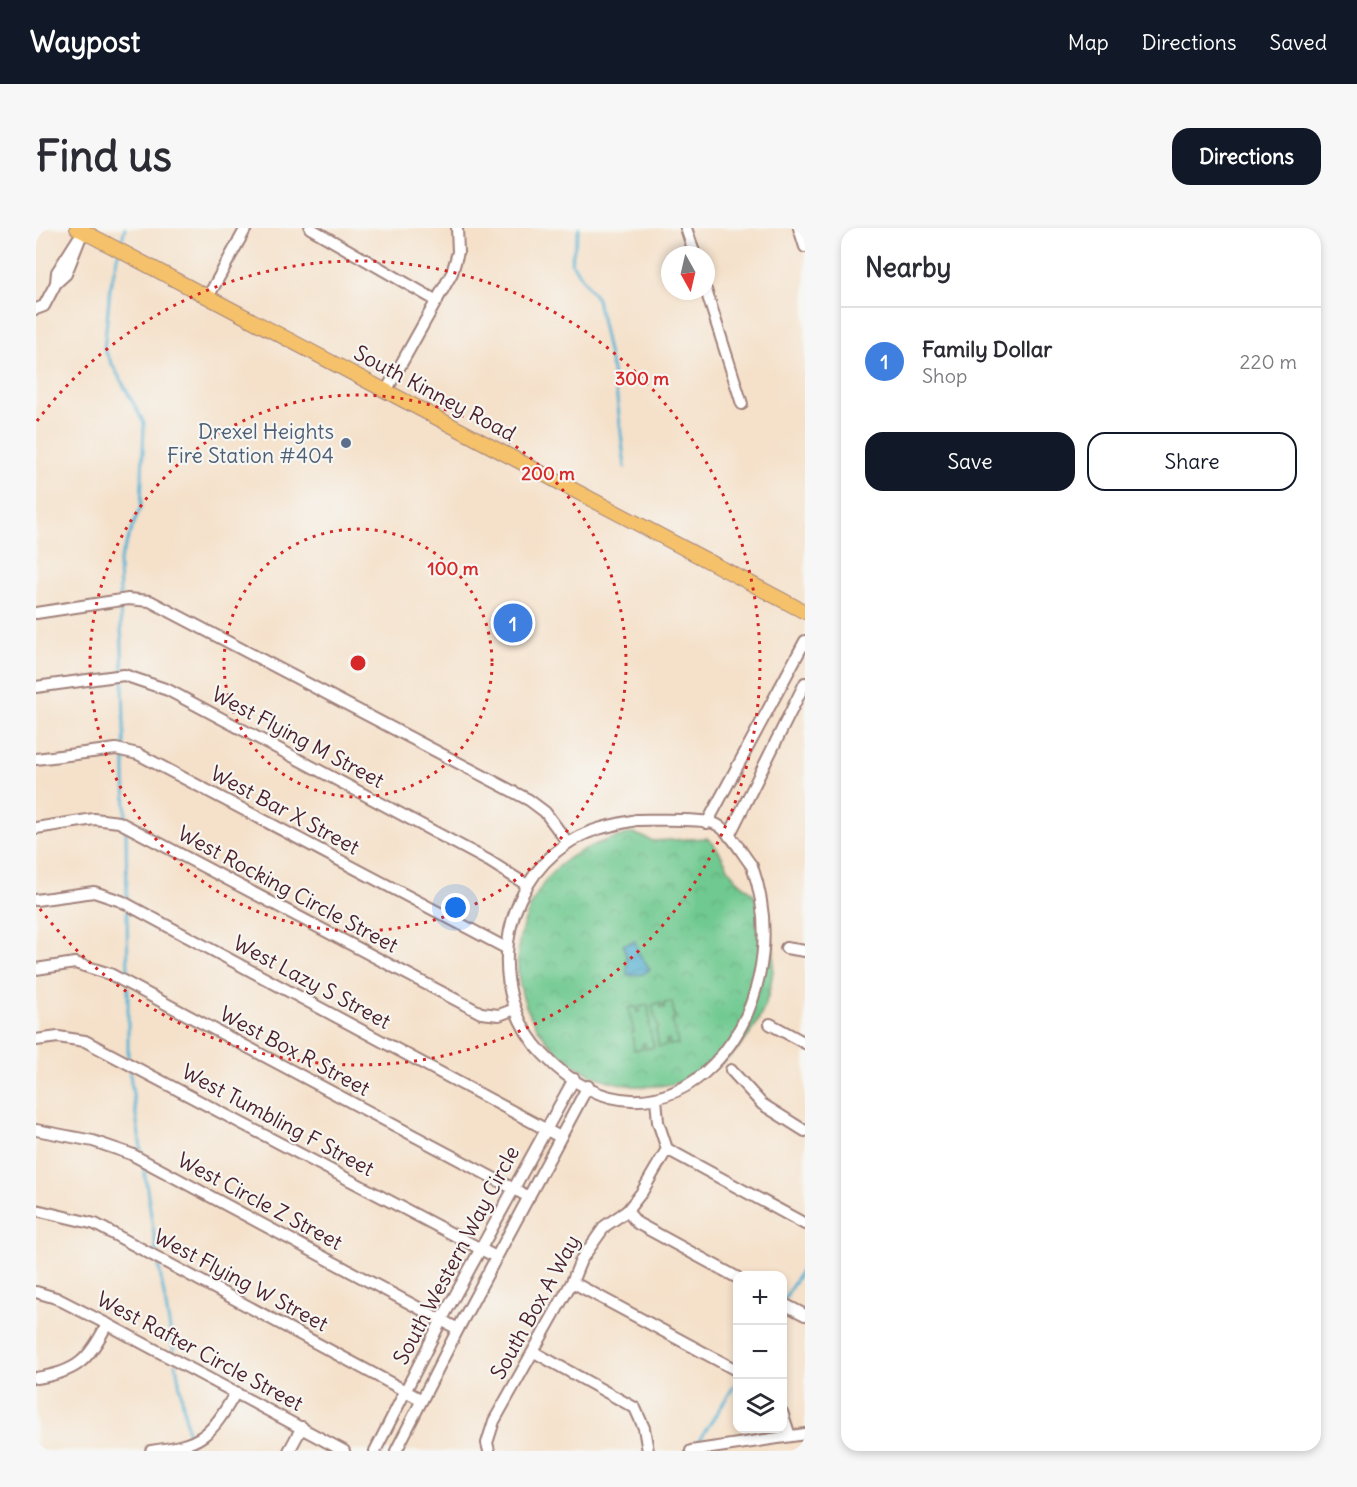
<!DOCTYPE html>
<meta charset="utf-8">
<style>
body{margin:0;font-family:Delius,sans-serif;background:#f7f7f7;color:#2b2b33}
.controls{position:absolute;right:18px;bottom:18px;display:grid;overflow:hidden;border-radius:12px;box-shadow:0 3px 9px #0003}
.controls button{width:54px;height:54px;display:grid;place-items:center;padding:0;border:0;border-bottom:2px solid #e1e1e2;background:#fff;color:#2b2b33;font:30px sans-serif}
.compass{position:absolute;left:625px;top:18px;width:54px;height:54px;border-radius:50%;background:#fff;box-shadow:0 3px 9px #0003;rotate:172deg}
.you{position:absolute;left:420px;top:680px;width:21px;height:21px;margin:-15px;border:4px solid #fff;border-radius:50%;background:#1a73e8;box-shadow:0 0 0 9px #1a73e833}
.badge{display:grid;place-items:center;width:39px;height:39px;border-radius:50%;background:#111827;color:#fff;font-size:20px;font-weight:700}
.pin{position:absolute;translate:-50% -50%;border:3px solid #fff;box-shadow:0 2px 6px #0006}
.list{margin:0;padding:0;list-style:none}
h2{display:flex;justify-content:space-between;align-items:center;height:78px;margin:0;padding:0 24px;font-size:26px}
h2 small{font-size:20px;font-weight:400;color:#7c7c81}
.list li{display:grid;grid-template-columns:39px 1fr auto;gap:18px;align-items:center;box-sizing:border-box;height:108px;padding:0 24px;border-top:2px solid #e1e1e2}
.list b{display:block;font-size:22px;white-space:nowrap}
.list p{margin:0;font-size:20px;white-space:nowrap;color:#7c7c81}
.list em{font-size:20px;font-style:normal;color:#7c7c81}
.actions{display:flex;gap:12px;padding:18px 24px}
.actions a{flex:1;padding:14px 0;border:2px solid #111827;border-radius:18px;text-align:center;font-size:21px;color:#111827}
.actions .main{background:#111827;color:#fff}
.icon{flex:none;width:33px;height:33px;fill:none;stroke:currentColor;stroke-width:2;stroke-linecap:round;stroke-linejoin:round}
.map{position:relative;flex:none;width:769px;height:1223px;overflow:hidden;border-radius:18px}
header{display:flex;align-items:center;gap:36px;box-sizing:border-box;height:84px;padding:0 30px;background:#111827;color:#fff}
header strong{font-size:28px}
nav{display:flex;gap:33px;margin-inline-start:auto;font-size:21px}
.intro{display:flex;align-items:center;justify-content:space-between;box-sizing:border-box;height:144px;padding:0 36px}
h1{margin:0;font-size:42px}
.button{padding:15px 27px;border-radius:18px;background:#111827;color:#fff;font-size:21px;font-weight:700}
main{display:flex;gap:36px;padding:0 36px}
aside{flex:1;background:#fff;border-radius:18px;box-shadow:0 3px 9px #0003}
.map>svg:first-child{display:block}
.park{fill:url(#park-crowns);stroke:#5c745e;stroke-width:1.5}
.pitch{fill:#6fc990;stroke:#5c745e;stroke-width:1.5}
.water{fill:url(#water-waves);stroke:#4f687e;stroke-width:1.5}
.lines{fill:none;stroke-linecap:round;stroke-linejoin:round}
.stream{stroke:#54b1d2;stroke-width:3}
.minor-casing{stroke:#a0807a;stroke-width:14}
.major-casing{stroke:#a0807a;stroke-width:16}
.minor{stroke:#fff;stroke-width:10}
.major{stroke:#f5c16b;stroke-width:14}
.ring{fill:none;stroke:#d62828;stroke-width:3;stroke-dasharray:3 6}
.service-dot{fill:#5c6f8a;stroke:#f6f6f2;stroke-width:2}
.labels{text-anchor:middle;dominant-baseline:central;stroke-width:4.5;stroke-linejoin:round;paint-order:stroke}
.street-label{font-size:21px;fill:#4a1f2b;stroke:#f6f6f2}
.service-label{font-size:21px;fill:#4e5e75;stroke:#f6f6f2;text-anchor:end}
.centre{fill:#d62828;stroke:#f6f6f2;stroke-width:3}
.ring-label{font-size:18px;text-anchor:middle;font-weight:bold;fill:#d62828;stroke:#f6f6f2;stroke-width:4.5;stroke-linejoin:round;paint-order:stroke}
</style>
<header>
<strong>Waypost</strong>
<nav><a>Map</a><a>Directions</a><a>Saved</a></nav>
</header>
<div class="intro"><h1>Find us</h1><a class="button">Directions</a></div>
<main>
<div class="map">
<svg width="769" height="1223" viewBox="0 0 769 1223">
<defs>
<pattern id="park-crowns" width="20" height="18" patternUnits="userSpaceOnUse" patternTransform="scale(1.5)"><rect width="20" height="18" fill="#6fc990"/><path d="M2 6a3 3 0 1 1 6 0M12 15a3 3 0 1 1 6 0" fill="none" stroke="#62ac7c"/></pattern>
<pattern id="water-waves" width="16" height="10" patternUnits="userSpaceOnUse" patternTransform="scale(1.5)"><rect width="16" height="10" fill="#54b1d2"/><path d="M0 5q4-4 8 0t8 0" fill="none" stroke="#488fab"/></pattern>
</defs>
<rect width="100%" height="100%" fill="#f6f6f2"/>
<filter id="ink" filterUnits="userSpaceOnUse"><feTurbulence type="fractalNoise" baseFrequency=".0167" numOctaves="2"/><feDisplacementMap in="SourceGraphic" scale="12" xChannelSelector="R" yChannelSelector="G"/><feConvolveMatrix kernelMatrix="1 2 1 2 8 2 1 2 1" color-interpolation-filters="sRGB"/></filter>
<filter id="wash" filterUnits="userSpaceOnUse"><feTurbulence type="fractalNoise" baseFrequency=".008" numOctaves="4" result="noise"/><feDisplacementMap in="SourceGraphic" scale="24" xChannelSelector="R" yChannelSelector="G"/><feGaussianBlur stdDeviation="1.35" result="paint"/><feColorMatrix in="noise" values="0 0 0 0 0 0 0 0 0 0 0 0 0 0 0 0 0 1.4 0 .05"/><feComposite in="paint" operator="in"/></filter>
<g filter="url(#wash)">
<rect width="100%" height="100%" fill="#f5e1ca"/>
<path class="park" d="M597 605 617 613 671 610C684 620 687 633 696 646 702 655 713 660 719 668 725 675 730 688 733 697 739 716 739 735 735 755 714 869 568 895 503 802 482 772 476 733 487 698 507 638 538 619 597 605Z"/>
<g class="pitch">
<path d="M636 774 639 791 636 792 642 816 634 817 633 812H630L631 817 623 819 620 801 622 800 616 777 624 775 625 780H628V775Z"/>
<path d="M612 777 614 795 612 796 618 819 610 821 609 815 606 816 607 821 598 822 596 805 598 804 592 780 600 779 601 784H604L603 779Z"/>
</g>
<path class="water" d="M599 713 603 726 614 741 607 746 591 748V730L587 717Z"/>
<g class="lines">
<g class="stream">
<path d="M543 0 535 34 561 71 580 162 589 239"/>
<path d="M84 19 89 0"/>
<path d="M82 25 74 61 68 121 108 195 105 278 83 334 84 368"/>
<path d="M84 375 87 443"/>
<path d="M87 450 90 593"/>
<path d="M90 600 91 674"/>
<path d="M91 681 92 752"/>
<path d="M92 759V833"/>
<path d="M93 840 106 928"/>
<path d="M107 935 121 1026"/>
<path d="M122 1033 139 1130"/>
<path d="M747 1073 769 1036"/>
<path d="M140 1136 155 1223"/>
<path d="M659 1219 702 1152"/>
</g>
</g>
</g>
<g filter="url(#ink)">
<g class="lines">
<g class="minor-casing">
<g id="minor">
<path d="M274 0 401 73"/>
<path d="M650 0 659 27"/>
<path d="M763 0 769 19"/>
<path d="M20 55 21 44 42 11"/>
<path d="M670 62 706 176"/>
<path d="M172 69 210 0"/>
<path d="M0 81 8 78 20 55 30 46 47 3"/>
<path d="M350 163 416 45 422 24 421 0"/>
<path d="M0 385 92 371 114 373 493 572 509 584 532 615"/>
<path d="M0 459 88 447 132 462 453 633 491 657"/>
<path d="M0 531 80 521 102 526 470 720"/>
<path d="M600 592C617 592 664 590 677 595 693 600 706 626 716 638 769 788 629 955 507 826 450 766 462 661 532 615 553 601 576 597 600 592Z"/>
<path d="M671 595 769 413"/>
<path d="M0 600 58 591 83 594 445 785 463 787 479 781"/>
<path d="M693 608 769 455"/>
<path d="M0 672 58 664 85 673 524 909"/>
<path d="M750 720 769 723"/>
<path d="M0 741 39 735 74 746 493 969"/>
<path d="M734 796 769 815"/>
<path d="M0 812 22 809 49 813 460 1029"/>
<path d="M695 842 726 876 769 903"/>
<path d="M0 902 57 913 95 926 422 1101"/>
<path d="M631 921 769 996"/>
<path d="M0 982 59 996 386 1172"/>
<path d="M591 983 601 995 702 1050"/>
<path d="M536 1054 702 1143"/>
<path d="M0 1064 20 1070 71 1096 308 1223"/>
<path d="M746 1075 769 1087"/>
<path d="M498 1124 599 1180 608 1200 612 1223"/>
<path d="M0 1150C41 1144 53 1132 71 1096"/>
<path d="M746 1184 754 1208"/>
<path d="M115 1223C167 1216 174 1209 200 1164"/>
<path d="M253 1223 266 1199"/>
<path d="M339 1223 405 1093 538 851"/>
<path d="M360 1223 422 1101 552 858"/>
<path d="M453 1223 451 1215 458 1193 536 1054 545 1032 569 998 591 983 606 964 631 921 622 894 620 870"/>
<path d="M655 1223 769 1206"/>
</g>
</g>
<g class="major-casing">
<path id="major" d="M41 0 769 384"/>
</g>
<use href="#minor" class="minor"/>
<use href="#major" class="major"/>
</g>
</g>
<g class="ring">
<circle cx="322" cy="435" r="134"/>
<circle cx="322" cy="435" r="268"/>
<path d="M1 193A402 402 0 1 1 1 677"/>
</g>
<circle class="service-dot" cx="310" cy="215" r="6"/>
<g class="labels">
<g class="street-label">
<text transform="translate(399 165) rotate(28)">South Kinney Road</text>
<text transform="translate(262 509) rotate(28)">West Flying M Street</text>
<text transform="translate(249 582) rotate(28)">West Bar X Street</text>
<text transform="translate(252 661) rotate(28)">West Rocking Circle Street</text>
<text transform="translate(276 754) rotate(28)">West Lazy S Street</text>
<text transform="translate(259 823) rotate(28)">West Box R Street</text>
<text transform="translate(242 892) rotate(28)">West Tumbling F Street</text>
<text transform="translate(224 973) rotate(28)">West Circle Z Street</text>
<text transform="translate(420 1027) rotate(-62)">South Western Way Circle</text>
<text transform="translate(205 1052) rotate(28)">West Flying W Street</text>
<text transform="translate(499 1079) rotate(-61)">South Box A Way</text>
<text transform="translate(164 1123) rotate(28)">West Rafter Circle Street</text>
</g>
<g class="service-label">
<text x="298" y="203">Drexel Heights<tspan x="298" dy="24">Fire Station #404</tspan></text>
</g>
</g>
<circle cx="322" cy="435" r="9" class="centre"/>
<g class="ring-label">
<text x="606" y="157">300 m</text>
<text x="512" y="252">200 m</text>
<text x="417" y="347">100 m</text>
</g>
</svg>
<div class="controls">
<button>+</button>
<button>−</button>
<button><svg class="icon" aria-label="layers" viewBox="0 0 24 24"><path d="M12 4l9 5-9 5-9-5zM3 14l9 5 9-5"/></svg></button>
</div>
<svg class="compass" viewBox="-18 -18 36 36"><path d="M0-13l5 13h-10z" fill="#e53935"/><path d="M0 13l5-13h-10z" fill="#7c7c81"/></svg>
<div class="you"></div>
<div class="pin badge" style="left:477px;top:395px;background:#3f7fe0">1</div>
</div>
<aside>
<h2>Nearby<small></small></h2>
<ul class="list">
<li><span class="badge" style="background:#3f7fe0">1</span><div><b>Family Dollar</b><p>Shop</p></div><em>220 m</em></li>
</ul>
<div class="actions"><a class="main">Save</a><a>Share</a></div>
</aside>
</main>
